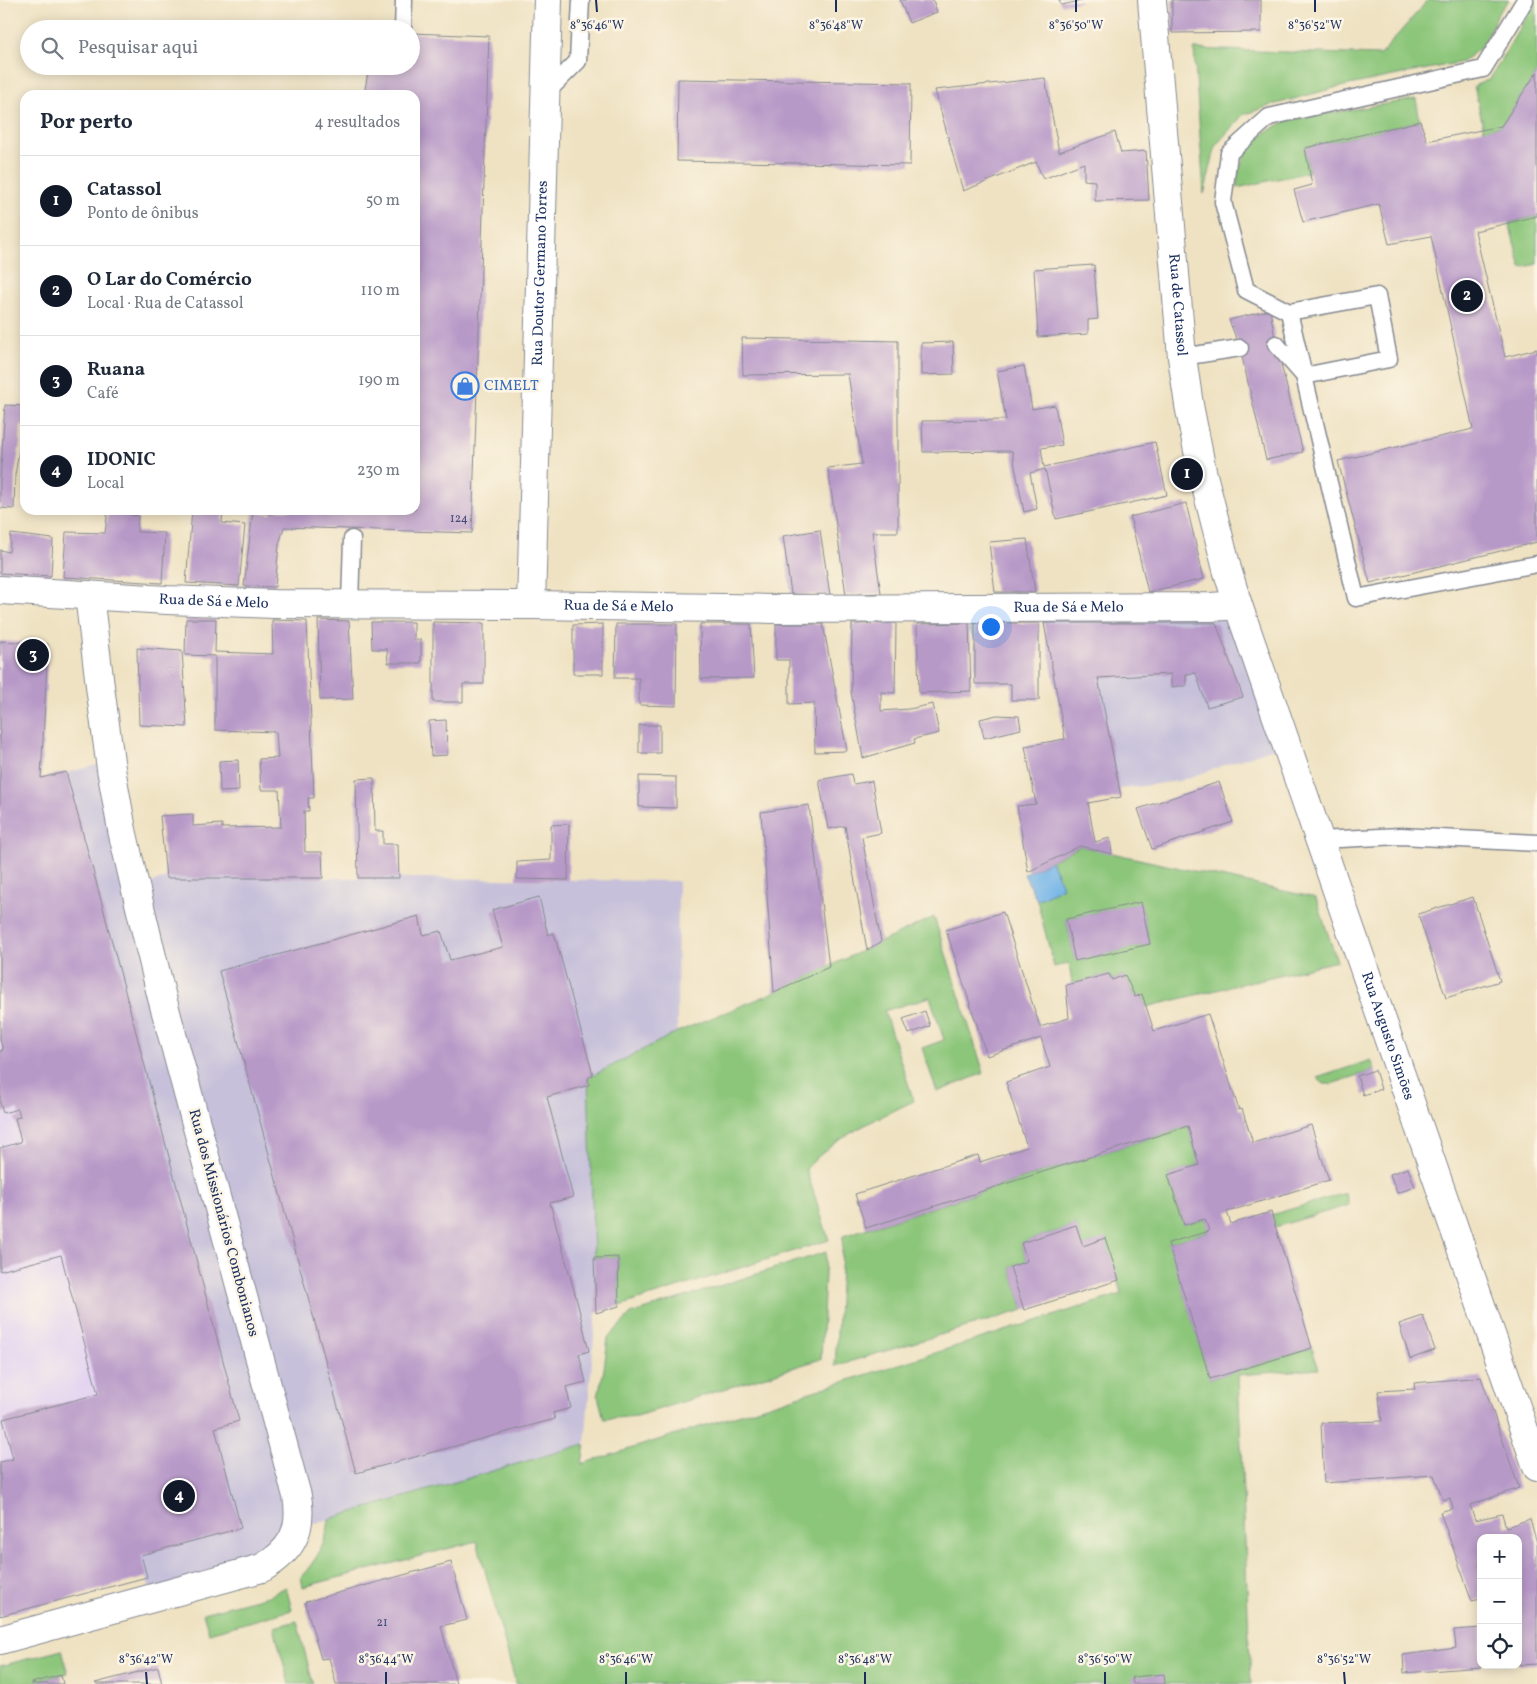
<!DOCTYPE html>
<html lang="pt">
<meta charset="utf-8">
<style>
body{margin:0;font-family:Vollkorn,serif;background:#f6f6f7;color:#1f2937}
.controls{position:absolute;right:15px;bottom:15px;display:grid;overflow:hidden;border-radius:10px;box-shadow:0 2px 12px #0003}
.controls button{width:45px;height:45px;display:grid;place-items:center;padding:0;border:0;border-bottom:1px solid #e0e1e3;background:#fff;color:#1f2937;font:25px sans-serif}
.you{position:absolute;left:990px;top:626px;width:18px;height:18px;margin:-12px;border:4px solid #fff;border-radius:50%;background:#1a73e8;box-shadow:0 0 0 8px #1a73e833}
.badge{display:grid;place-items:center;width:32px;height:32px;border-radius:50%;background:#111827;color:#fff;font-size:16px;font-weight:700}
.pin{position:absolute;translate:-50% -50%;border:2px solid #fff;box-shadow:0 1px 5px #0006}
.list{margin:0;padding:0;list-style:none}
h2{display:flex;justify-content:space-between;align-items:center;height:65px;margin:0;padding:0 20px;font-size:21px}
h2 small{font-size:16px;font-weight:400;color:#747a83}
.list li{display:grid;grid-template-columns:32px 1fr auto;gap:15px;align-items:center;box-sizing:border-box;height:90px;padding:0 20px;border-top:1px solid #e0e1e3}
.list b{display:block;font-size:19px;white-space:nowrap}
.list p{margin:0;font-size:16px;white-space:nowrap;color:#747a83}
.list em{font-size:16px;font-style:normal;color:#747a83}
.icon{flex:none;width:28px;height:28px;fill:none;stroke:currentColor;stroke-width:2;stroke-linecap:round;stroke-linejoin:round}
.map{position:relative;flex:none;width:1537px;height:1684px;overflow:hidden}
.search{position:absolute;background:#fff;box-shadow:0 2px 12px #0003;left:20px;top:20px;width:400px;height:55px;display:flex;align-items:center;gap:12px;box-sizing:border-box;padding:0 18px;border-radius:28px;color:#747a83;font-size:19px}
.panel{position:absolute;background:#fff;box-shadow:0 2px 12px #0003;left:20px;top:90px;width:400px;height:425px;border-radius:15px}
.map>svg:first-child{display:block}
.built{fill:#e3d3f2}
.industrial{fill:#c6c0da}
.green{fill:#8cc67a;stroke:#547a6c;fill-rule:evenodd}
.water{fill:#72b4e7;stroke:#4672a2}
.building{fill:#b799c8}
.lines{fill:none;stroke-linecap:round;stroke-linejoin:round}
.service-casing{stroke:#858890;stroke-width:19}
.minor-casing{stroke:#858890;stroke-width:30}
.secondary-casing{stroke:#858890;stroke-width:30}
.service{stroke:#fff;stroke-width:16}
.minor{stroke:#fff;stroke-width:28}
.secondary{stroke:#fff;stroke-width:28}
.ticks{fill:none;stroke:#1b2f5e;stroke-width:2}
.labels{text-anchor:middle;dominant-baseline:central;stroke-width:5;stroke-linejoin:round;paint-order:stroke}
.number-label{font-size:12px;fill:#424a78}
.street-label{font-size:15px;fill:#1b2f5e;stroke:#fcf5e5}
.shop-label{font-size:15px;fill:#366cbe;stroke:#fcf5e5;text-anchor:start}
.ticks-label{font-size:12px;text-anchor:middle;fill:#1b2f5e;stroke:#fcf5e5;stroke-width:5;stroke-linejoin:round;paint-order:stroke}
</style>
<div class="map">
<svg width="1537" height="1684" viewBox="0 0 1537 1684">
<rect width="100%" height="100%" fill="#fcf5e5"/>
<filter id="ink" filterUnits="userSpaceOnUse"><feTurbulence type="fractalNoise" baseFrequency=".02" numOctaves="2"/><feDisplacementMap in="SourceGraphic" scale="10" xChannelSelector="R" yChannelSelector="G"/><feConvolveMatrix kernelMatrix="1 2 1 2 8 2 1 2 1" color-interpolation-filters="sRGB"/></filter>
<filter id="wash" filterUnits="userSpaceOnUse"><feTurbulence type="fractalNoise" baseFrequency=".0096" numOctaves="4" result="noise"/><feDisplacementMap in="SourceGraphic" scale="20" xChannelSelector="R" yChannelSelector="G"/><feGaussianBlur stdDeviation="1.12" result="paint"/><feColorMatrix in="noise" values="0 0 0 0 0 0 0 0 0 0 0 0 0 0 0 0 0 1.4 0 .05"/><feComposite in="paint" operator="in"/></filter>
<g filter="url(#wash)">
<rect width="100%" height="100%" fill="#efe2c2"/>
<path class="built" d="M0 984 88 1355 147 1577 0 1616Z"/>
<g class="industrial">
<path d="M1235 607 1283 745 1179 781 1120 789 1076 797 1041 611Z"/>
<path d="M106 763 295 1497 284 1549 152 1597 88 1355 0 789Z"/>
<path d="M166 878H399L678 881 677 1032 588 1078 596 1313 585 1444 300 1528 137 887Z"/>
</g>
<g class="green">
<path d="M1428 0H1509L1498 13 1484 45 1462 62 1334 88 1272 105 1243 115 1216 145 1204 194 1194 49 1380 55Z"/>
<path d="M1536 0 1537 72 1501 126 1484 130 1474 86 1490 79Z"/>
<path d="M1416 99 1420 121 1305 148 1309 172 1237 188 1238 174 1246 151 1266 132 1288 120Z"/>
<path d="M1537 216V264L1521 268 1509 223Z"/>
<path d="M1080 846 1316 898 1337 961 1146 1007 1142 995 1135 997 1124 975 1112 980 1109 974 1072 984 1069 963 1054 967 1037 900 1063 887 1051 861ZM1141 903 1150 944 1075 960 1066 919Z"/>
<path d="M934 917 984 1073 937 1092 922 1048 944 1040 930 997 884 1011 914 1101C878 1118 833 1138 806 1169L829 1240 619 1306 618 1257 594 1258 588 1078 677 1032 768 995Z"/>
<path d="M1371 1060 1375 1070 1331 1084H1324L1317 1078Z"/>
<path d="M1188 1126 1199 1165 1168 1175 1184 1225 1205 1219 1209 1231 1169 1243 1210 1379 1312 1348 1319 1369 1238 1375 1251 1684H516L477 1541 303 1587 301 1577C316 1560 327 1543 329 1519L585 1444 582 1464 1122 1294 1105 1239 1083 1246 1076 1225 1021 1243 1027 1261 1010 1267 1024 1310 835 1366 843 1236Z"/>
<path d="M1346 1193 1349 1205 1275 1227 1271 1215Z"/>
<path d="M826 1252 821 1359 637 1416 604 1419 598 1396 604 1369 608 1338 631 1314Z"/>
<path d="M286 1587 292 1610 209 1633 203 1613 268 1596Z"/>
<path d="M297 1621 313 1684H289L274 1627Z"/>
<path d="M62 1650 68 1673 29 1684H0V1666Z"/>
</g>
<path class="water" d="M1051 861 1063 887 1037 900 1024 874Z"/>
<g id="blocks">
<g class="building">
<path d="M900 0H933L937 12 909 23Z"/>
<path d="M1059 0H1081V1L1061 5Z"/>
<path d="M1172 0H1261V32L1172 33Z"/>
<path d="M411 33 489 36 472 533 284 527 279 545 275 587 244 586 253 511 271 514 272 510H415V95H364L369 66H411Z"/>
<path d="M1537 72V216L1475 231 1505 357 1537 349V542L1370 583 1338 461 1473 429 1431 236 1389 244 1379 204 1303 222 1294 190 1312 185 1305 148 1420 121 1427 141 1501 126Z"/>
<path d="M1045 78 1059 152 1115 132 1121 153 1146 151 1149 200 1095 201V181L1084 180V163L1043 179 1036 162 963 191 935 90Z"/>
<path d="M678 79 911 83 910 165 677 161Z"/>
<path d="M1094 265 1098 319 1088 320V334L1038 337 1034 269Z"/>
<path d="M1270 310 1276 344 1303 452 1266 460 1240 348 1229 320Z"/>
<path d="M742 338 898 341V532H872L881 593 846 595 828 468 862 464 848 374 743 375Z"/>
<path d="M953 342 954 374 921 375V343Z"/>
<path d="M1024 366 1032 409 1055 405 1062 445 1041 448 1044 467 1155 442 1167 495 1056 519 1045 469 1030 473 1037 509 1024 512 1012 451 923 452 922 421 1006 420 997 371Z"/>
<path d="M5 405 25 406V425H21L20 444 15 475 14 509 0 508V482Z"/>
<path d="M1186 503 1204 579 1148 592 1130 517Z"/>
<path d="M108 510H131V515L138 516 137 532 165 533 162 583 63 577 66 532 105 533Z"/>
<path d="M192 510H223L222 523 245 525 239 586 186 583Z"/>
<path d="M820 530 830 595 791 594 783 536Z"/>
<path d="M11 534 53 539 51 576 0 573V550L9 552Z"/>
<path d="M1027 539 1035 592H995L989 542Z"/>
<path d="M186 619H216L215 652 273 654 272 620 307 621 314 798H308L309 811H304L305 852H322L323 878H166L160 816 193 814V826L222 824V828L281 827 279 790H261L259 759 278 758 276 732 215 730V656L185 655Z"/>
<path d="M318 620 349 621 353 699 320 700Z"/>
<path d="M371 622H414V640H421V663H388L387 649H372Z"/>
<path d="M433 622 484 623V684H463V702H433Z"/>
<path d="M896 623 895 693 881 692V711L909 709 933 704 939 733 914 739 915 743 863 758 851 692 852 624Z"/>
<path d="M969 623 971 691 919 693 917 624Z"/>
<path d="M975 623H1039V700H1011V684H975Z"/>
<path d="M1044 623H1216L1243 697 1207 707 1196 673 1186 674V686H1179L1171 687V674L1098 678 1121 797 1088 803 1095 842 1110 838 1112 854 1080 846 1028 872 1017 806 1036 804 1025 746 1065 739Z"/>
<path d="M603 624V674H573V625Z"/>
<path d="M616 624H677L676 706 639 705V678H615Z"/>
<path d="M700 624H751L754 678 701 679Z"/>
<path d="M776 624H823L847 751 815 752 814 703 789 704V660H776Z"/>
<path d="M0 641 48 644 41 778 66 772 94 874 239 1421 215 1428 241 1528 141 1555 147 1577 0 1616V1462L13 1459 3 1419 98 1394 61 1255 0 1271V1148L21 1142 15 1118 20 1117 18 1109 3 1113 0 1103V1051L3 1050 0 1040Z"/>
<path d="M137 648 182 651 187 727 139 725Z"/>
<path d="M997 715 1019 716 1021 729 984 738 980 719Z"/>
<path d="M446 720 447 755 431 756 429 721Z"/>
<rect x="639" y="725" width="21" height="28"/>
<path d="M238 760 239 791 220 792 219 761Z"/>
<path d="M851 774 853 784 872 781 881 833 862 837 881 942 867 950 845 826 828 829 819 780Z"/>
<path d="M639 776 676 777V808L639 807Z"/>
<path d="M374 778 375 831H383V844H398L399 878H358L356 779Z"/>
<path d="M1219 782 1233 822 1152 849 1138 809Z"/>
<path d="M809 805 829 967 774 992 761 812Z"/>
<path d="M569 824 568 880 517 879V862L551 860V825Z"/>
<path d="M539 897 548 935 554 933 593 1075 588 1078 589 1085 547 1097 573 1197 550 1203 577 1301 589 1351 579 1354 586 1382 566 1387 571 1408 553 1413 555 1419 356 1473 219 971 419 916 423 935 441 931 450 960 503 947 492 910Z"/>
<path d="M1473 897 1500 981 1446 998 1418 914Z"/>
<path d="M1141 902 1150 944 1075 961 1066 919Z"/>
<path d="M1003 912 1040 1027 1069 1018 1066 985 1109 974 1112 980 1125 975 1135 997 1142 994 1154 1031 1208 1014 1239 1110 1242 1109 1253 1143 1311 1125 1329 1180 1227 1212 1231 1224 1271 1212 1312 1348 1210 1379 1168 1243 1209 1231 1205 1219 1184 1225 1168 1175 1199 1165 1188 1126 866 1228 855 1194 978 1155 980 1162 1027 1147 1006 1082 1050 1067 1041 1038 987 1056 946 930Z"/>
<path d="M925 1011 930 1026 909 1034 903 1019Z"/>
<path d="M1375 1070 1381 1089 1363 1095 1357 1076Z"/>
<path d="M1408 1168 1415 1187 1397 1193 1390 1174Z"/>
<path d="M1076 1225 1083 1246 1105 1238 1119 1280 1024 1310 1010 1267 1027 1261 1021 1243Z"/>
<path d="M618 1257 619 1306 596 1313 594 1258Z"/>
<path d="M1423 1316 1435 1350 1410 1359 1399 1324Z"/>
<path d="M1481 1377 1519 1488 1470 1505 1475 1520 1502 1514 1506 1527 1530 1519 1537 1543V1664L1518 1665V1612H1522L1518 1598V1538H1481V1562L1479 1563V1567H1481V1599L1472 1601 1440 1512 1453 1508 1450 1498 1443 1500 1434 1475 1324 1483 1321 1423 1382 1421 1378 1391 1415 1389 1414 1383Z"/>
<path d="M451 1562 467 1620 441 1626 456 1684H336L329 1658 321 1659 305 1602Z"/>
<path d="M1481 1628V1667L1404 1673 1403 1655 1456 1648 1454 1630Z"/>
<path d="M158 1667 162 1684H96L95 1683Z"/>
<path d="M1164 1674 1165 1684H1133L1132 1677Z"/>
<path d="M61 1675 63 1684H31V1683Z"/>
</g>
</g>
</g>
<g filter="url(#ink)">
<use href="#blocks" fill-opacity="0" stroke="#858890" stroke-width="1"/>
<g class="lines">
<g class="service-casing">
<g id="service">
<path d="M403 29 404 0"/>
<path d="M545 94 578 61 581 0"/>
<path d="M1289 312 1246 290 1223 202 1229 153 1269 117 1483 69 1525 0"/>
<path d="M1276 344 1304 376 1389 359 1377 296 1289 312 1356 598 1537 564"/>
<path d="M1182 357 1240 348"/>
<path d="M350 604 352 539"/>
<path d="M1319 840 1401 836 1537 843"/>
</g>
</g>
<g class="minor-casing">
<g id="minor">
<path id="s1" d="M0 590 167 600 274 604 531 605 779 609 1211 607 1238 605"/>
<path id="s2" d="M531 605 548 0"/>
<path d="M0 1640 262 1568C292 1551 303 1530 297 1496L161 994 134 882 122 830 111 769 101 694 89 595"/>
</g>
</g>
<g class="secondary-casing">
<g id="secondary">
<path id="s3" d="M1152 0 1182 357 1189 405 1202 471 1227 569 1238 605 1537 1467"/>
</g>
</g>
<use href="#service" class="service"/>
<use href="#minor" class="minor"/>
<use href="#secondary" class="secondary"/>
</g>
</g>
<path class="ticks" d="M596 0 597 12M836 0V12M1076 0V12M1315 0V12M146 1672 147 1684M386 1672V1684M626 1672V1684M865 1672V1684M1105 1672V1684M1344 1672 1345 1684"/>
<defs>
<g id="shop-ring" transform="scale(1.4375)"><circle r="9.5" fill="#fcf5e5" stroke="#3f7fe0" stroke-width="1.5"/><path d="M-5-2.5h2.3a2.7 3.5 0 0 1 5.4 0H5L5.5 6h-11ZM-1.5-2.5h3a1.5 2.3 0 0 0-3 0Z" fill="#3f7fe0"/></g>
</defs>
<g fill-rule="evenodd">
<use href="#shop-ring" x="465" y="386"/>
</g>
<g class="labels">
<g class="number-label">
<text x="459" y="519">124</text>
<text x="382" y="1623">21</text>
</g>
<g class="street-label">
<text stroke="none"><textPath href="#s2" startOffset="332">Rua Doutor Germano Torres</textPath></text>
<text stroke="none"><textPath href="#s3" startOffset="306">Rua de Catassol</textPath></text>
<text stroke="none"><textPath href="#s1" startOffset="214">Rua de Sá e Melo</textPath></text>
<text stroke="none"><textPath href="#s1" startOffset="619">Rua de Sá e Melo</textPath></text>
<text stroke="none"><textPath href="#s1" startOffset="1069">Rua de Sá e Melo</textPath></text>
<text stroke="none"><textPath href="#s3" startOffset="1069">Rua Augusto Simões</textPath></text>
<text transform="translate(223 1223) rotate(75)">Rua dos Missionários Combonianos</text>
</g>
<g class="shop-label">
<text x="484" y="386">CIMELT</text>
</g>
</g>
<g class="ticks-label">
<text x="597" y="29">8°36'46"W</text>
<text x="836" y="29">8°36'48"W</text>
<text x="1076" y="29">8°36'50"W</text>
<text x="1315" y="29">8°36'52"W</text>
<text x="146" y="1663">8°36'42"W</text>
<text x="386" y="1663">8°36'44"W</text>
<text x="626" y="1663">8°36'46"W</text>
<text x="865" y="1663">8°36'48"W</text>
<text x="1105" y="1663">8°36'50"W</text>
<text x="1344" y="1663">8°36'52"W</text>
</g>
</svg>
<div class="controls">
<button>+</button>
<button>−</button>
<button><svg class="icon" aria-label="locate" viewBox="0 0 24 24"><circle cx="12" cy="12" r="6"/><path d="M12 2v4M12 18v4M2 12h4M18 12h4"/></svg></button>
</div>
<div class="you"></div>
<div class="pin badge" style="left:1187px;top:474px">1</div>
<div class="pin badge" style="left:1467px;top:296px">2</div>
<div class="pin badge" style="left:33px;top:655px">3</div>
<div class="pin badge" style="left:179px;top:1496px">4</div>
<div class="search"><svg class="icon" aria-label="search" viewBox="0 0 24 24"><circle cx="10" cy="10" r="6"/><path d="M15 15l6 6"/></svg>Pesquisar aqui</div>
<section class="panel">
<h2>Por perto<small>4 resultados</small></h2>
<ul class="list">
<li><span class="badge">1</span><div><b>Catassol</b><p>Ponto de ônibus</p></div><em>50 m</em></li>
<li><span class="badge">2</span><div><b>O Lar do Comércio</b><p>Local · Rua de Catassol</p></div><em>110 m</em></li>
<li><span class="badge">3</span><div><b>Ruana</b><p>Café</p></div><em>190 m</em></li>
<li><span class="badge">4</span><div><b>IDONIC</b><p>Local</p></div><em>230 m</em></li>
</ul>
</section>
</div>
